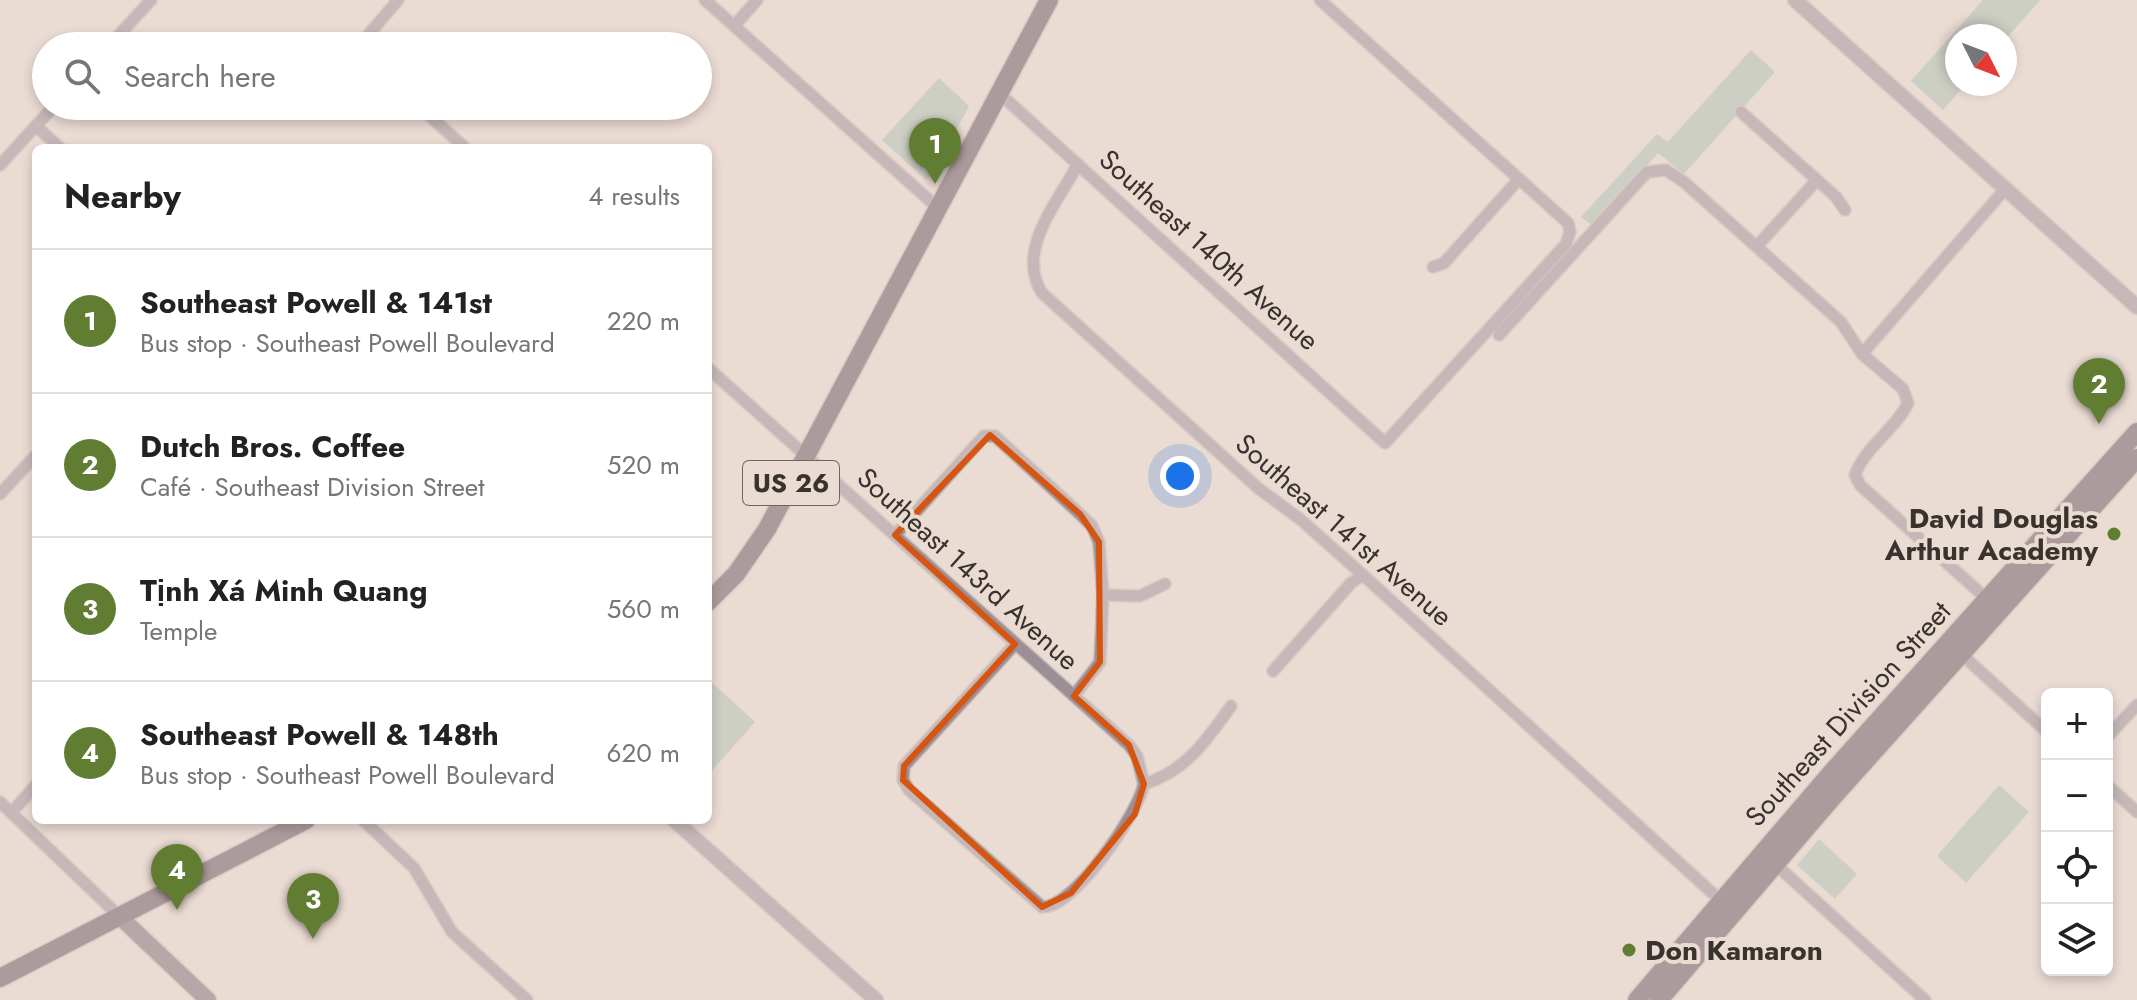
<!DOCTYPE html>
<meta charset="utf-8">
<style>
body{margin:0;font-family:Jost,sans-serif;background:#f2f2f2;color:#222}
.controls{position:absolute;right:24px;bottom:24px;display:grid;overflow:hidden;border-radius:12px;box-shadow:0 4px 12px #0003}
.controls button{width:72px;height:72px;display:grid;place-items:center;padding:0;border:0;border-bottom:2px solid #e0e0e0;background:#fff;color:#222;font:40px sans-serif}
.compass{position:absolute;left:1945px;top:24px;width:72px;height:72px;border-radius:50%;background:#fff;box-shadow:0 4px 12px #0003;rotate:132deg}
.you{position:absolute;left:1180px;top:476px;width:28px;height:28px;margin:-20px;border:6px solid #fff;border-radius:50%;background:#1a73e8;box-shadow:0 0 0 12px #1a73e833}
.badge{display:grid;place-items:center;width:52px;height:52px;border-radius:50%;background:#607d32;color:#fff;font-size:26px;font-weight:700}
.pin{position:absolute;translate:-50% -66px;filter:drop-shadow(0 2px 4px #0008)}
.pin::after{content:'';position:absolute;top:42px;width:28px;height:24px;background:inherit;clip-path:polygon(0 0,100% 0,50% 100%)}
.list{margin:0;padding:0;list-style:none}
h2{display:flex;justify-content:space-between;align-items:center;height:104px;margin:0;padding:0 32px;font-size:34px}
h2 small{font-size:26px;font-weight:400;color:#767676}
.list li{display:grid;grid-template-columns:52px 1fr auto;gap:24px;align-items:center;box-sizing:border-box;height:144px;padding:0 32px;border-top:2px solid #e0e0e0}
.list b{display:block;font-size:30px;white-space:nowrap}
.list p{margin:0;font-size:26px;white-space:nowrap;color:#767676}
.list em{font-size:26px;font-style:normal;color:#767676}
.icon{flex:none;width:44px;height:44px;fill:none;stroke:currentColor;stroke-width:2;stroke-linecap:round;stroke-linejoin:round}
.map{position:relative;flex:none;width:2137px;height:1000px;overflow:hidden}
.search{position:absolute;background:#fff;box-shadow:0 4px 12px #0003;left:32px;top:32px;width:680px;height:88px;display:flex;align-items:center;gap:20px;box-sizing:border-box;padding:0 28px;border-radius:44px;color:#767676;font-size:30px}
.panel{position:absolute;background:#fff;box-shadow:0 4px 12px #0003;left:32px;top:144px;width:680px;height:680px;border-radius:12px}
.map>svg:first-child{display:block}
.green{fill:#aec0b1}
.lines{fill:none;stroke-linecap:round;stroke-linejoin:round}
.minor-casing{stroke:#c7b9b2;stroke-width:14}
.tertiary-casing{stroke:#c7b9b2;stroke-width:17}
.secondary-casing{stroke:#c7b9b2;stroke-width:19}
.primary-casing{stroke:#c7b9b2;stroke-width:21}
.minor{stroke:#9b8f97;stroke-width:11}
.tertiary{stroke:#9b8f97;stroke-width:14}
.secondary{stroke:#7a6974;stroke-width:16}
.primary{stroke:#624e5c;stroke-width:18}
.marked{fill:none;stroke:#d65510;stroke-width:6;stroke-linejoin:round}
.poi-dot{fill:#607d32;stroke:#eadbd3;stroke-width:3}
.labels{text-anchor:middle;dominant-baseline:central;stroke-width:8;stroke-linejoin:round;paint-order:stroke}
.shield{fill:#eadbd3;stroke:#6e6561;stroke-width:2}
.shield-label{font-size:26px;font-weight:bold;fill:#393330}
.street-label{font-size:28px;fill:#393330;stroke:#eadbd3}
.poi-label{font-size:28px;font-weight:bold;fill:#393330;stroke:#eadbd3;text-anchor:end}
</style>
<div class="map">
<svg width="2137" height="1000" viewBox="0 0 2137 1000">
<rect width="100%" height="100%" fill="#eadbd3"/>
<g class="green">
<path d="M1983 0H2040L2005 40V36H1957V84H1966L1943 110 1911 81Z"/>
<path d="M1751 50 1775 72 1684 174 1658 153 1593 226 1581 217 1657 134 1668 142Z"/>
<path d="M939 78 969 106 933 174 926 180 882 140Z"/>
<path d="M708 679 755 722 708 775Z"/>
<path d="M1999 785 2029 812 1966 883 1937 856Z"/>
<path d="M1819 839 1857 874 1835 899 1797 865Z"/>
</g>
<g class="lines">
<g class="minor-casing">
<g id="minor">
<path d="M705 0 938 208"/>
<path d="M734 26 757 0"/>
<path d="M109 46 151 0"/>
<path d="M359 46 398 0"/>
<path d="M999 93 1385 443 1566 244 1570 232 1568 223 1320 0"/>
<path d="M419 106 465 148"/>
<path d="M1741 112 1836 197 1845 210"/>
<path d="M36 126 60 148"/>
<path d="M1078 164C1058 202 1015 250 1042 293L1258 488 1300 519 1363 575 1720 900"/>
<path d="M0 165 54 106"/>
<path d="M1757 246 1817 180"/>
<path d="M1433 267 1444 263 1519 179"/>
<path d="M1499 335 1647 172 1666 170 1684 182 1841 322 1862 354 1903 389 1908 403C1895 430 1865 447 1855 475L1860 485 1988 600"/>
<path d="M1862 354 2006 188"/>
<path d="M708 368 1129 745 1137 756 1144 784"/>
<path d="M0 494 36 455"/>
<path d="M895 535 984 436H995L1080 514 1092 526 1099 542 1103 595 1100 662 1074 696"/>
<path d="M1103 595 1140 596 1165 584"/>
<path d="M1015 644 904 766 903 780 909 790 1042 907C1073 909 1138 814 1144 784 1186 771 1206 741 1231 706"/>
<path d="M1958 651 2047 732"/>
<path d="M1273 671 1351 583 1363 575"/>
<path d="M2107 737 2137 705"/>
<path d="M2107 785 2137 812"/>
<path d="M0 802 120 917"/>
<path d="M11 813 36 785"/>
<path d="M363 820 414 868 452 932 527 1000"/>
<path d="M1775 864 1925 1000"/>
</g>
</g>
<g class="tertiary-casing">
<g id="tertiary">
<path d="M1795 0 2137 307"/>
<path d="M674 820 876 1000"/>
</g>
</g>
<g class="secondary-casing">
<path id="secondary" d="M120 917 208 1000"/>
</g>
<g class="primary-casing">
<g id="primary">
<path d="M708 602 736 574 767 529 1049 0"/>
<path d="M0 978 306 820"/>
<path d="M1637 1000 1831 773 2137 432"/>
<path d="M1659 1000 1833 797 2137 458"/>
</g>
</g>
<use href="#minor" class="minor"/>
<use href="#tertiary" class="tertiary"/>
<use href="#secondary" class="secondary"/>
<use href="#primary" class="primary"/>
</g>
<path d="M0 0H2137V1000H0ZM990 435 1080 514 1099 542 1100 662 1074 696 1129 745 1144 784 1135 814 1071 893 1042 907 903 780 904 766 1015 644 895 535Z" fill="#eadbd3" fill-opacity=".55" fill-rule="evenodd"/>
<path class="marked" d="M990 435 1080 514 1099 542 1100 662 1074 696 1129 745 1144 784 1135 814 1071 893 1042 907 903 780 904 766 1015 644 895 535Z"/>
<g class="poi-dot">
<circle cx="2114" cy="534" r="8"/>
<circle cx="1629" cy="950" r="8"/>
</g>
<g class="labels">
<rect class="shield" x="743" y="461" width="96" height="44" rx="6"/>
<g class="shield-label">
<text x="791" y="483">US 26</text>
</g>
<g class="street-label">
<text transform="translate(1209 250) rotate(42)">Southeast 140th Avenue</text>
<text transform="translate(1344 530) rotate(41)">Southeast 141st Avenue</text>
<text transform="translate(968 569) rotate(42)">Southeast 143rd Avenue</text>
<text transform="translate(1848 714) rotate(-48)">Southeast Division Street</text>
</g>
<g class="poi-label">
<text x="2098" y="518">David Douglas<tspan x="2098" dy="32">Arthur Academy</tspan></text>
<text x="1645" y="950" text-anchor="start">Don Kamaron</text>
</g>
</g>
</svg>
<div class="controls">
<button>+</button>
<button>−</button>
<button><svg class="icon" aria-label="locate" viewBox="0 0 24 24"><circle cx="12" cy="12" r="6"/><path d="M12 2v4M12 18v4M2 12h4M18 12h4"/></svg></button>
<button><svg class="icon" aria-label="layers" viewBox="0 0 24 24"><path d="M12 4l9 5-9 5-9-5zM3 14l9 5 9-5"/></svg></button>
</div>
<svg class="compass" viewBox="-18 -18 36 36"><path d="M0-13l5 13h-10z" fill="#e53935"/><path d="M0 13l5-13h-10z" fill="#767676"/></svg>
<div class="you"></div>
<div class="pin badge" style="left:935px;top:184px">1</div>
<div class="pin badge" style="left:2099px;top:424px">2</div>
<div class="pin badge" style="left:313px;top:939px">3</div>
<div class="pin badge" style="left:177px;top:910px">4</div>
<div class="search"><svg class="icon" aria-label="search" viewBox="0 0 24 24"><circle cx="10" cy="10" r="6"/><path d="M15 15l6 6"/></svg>Search here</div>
<section class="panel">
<h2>Nearby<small>4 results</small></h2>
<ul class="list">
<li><span class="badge">1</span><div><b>Southeast Powell &amp; 141st</b><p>Bus stop · Southeast Powell Boulevard</p></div><em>220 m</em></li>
<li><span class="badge">2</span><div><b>Dutch Bros. Coffee</b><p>Café · Southeast Division Street</p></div><em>520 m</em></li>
<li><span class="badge">3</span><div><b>Tịnh Xá Minh Quang</b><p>Temple</p></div><em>560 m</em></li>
<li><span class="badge">4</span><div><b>Southeast Powell &amp; 148th</b><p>Bus stop · Southeast Powell Boulevard</p></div><em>620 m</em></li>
</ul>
</section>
</div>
